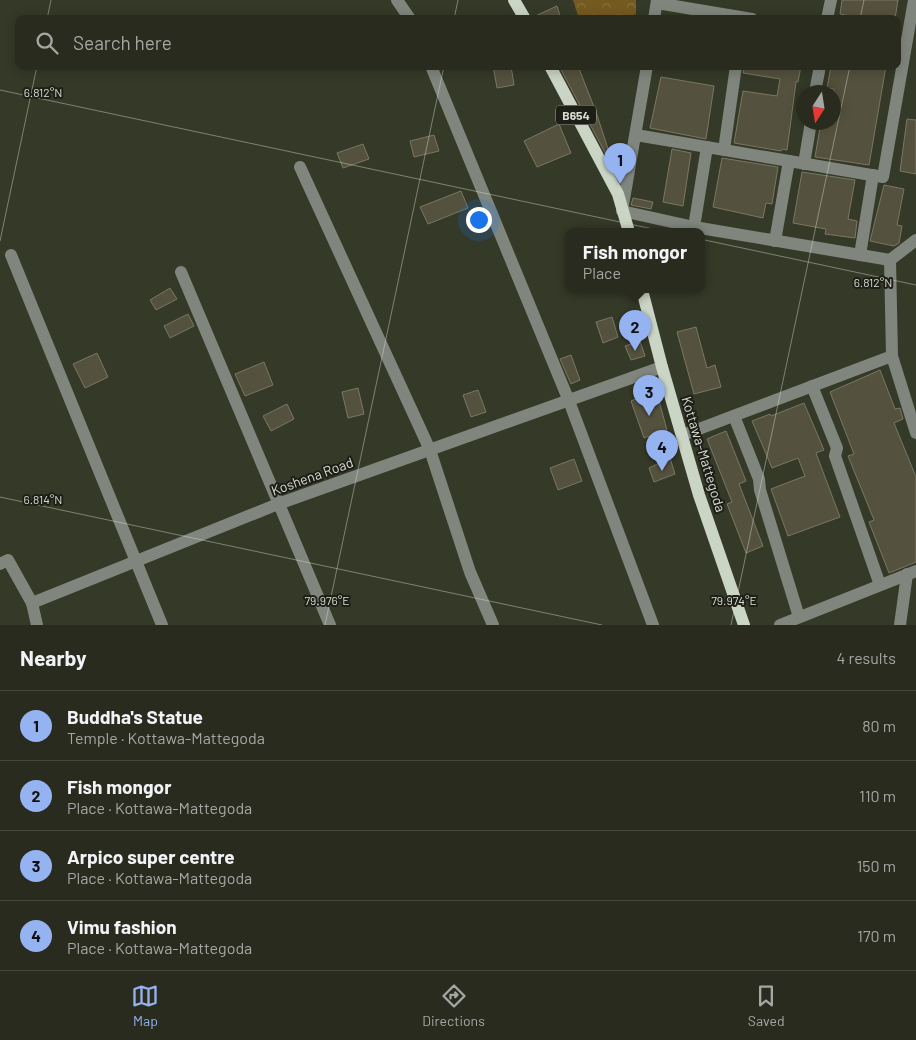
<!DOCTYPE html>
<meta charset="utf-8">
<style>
body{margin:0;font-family:Barlow,sans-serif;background:#303326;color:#f1f3f6}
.compass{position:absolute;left:796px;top:85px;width:45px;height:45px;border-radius:50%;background:#282b1d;box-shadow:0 2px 12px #0003;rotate:192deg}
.you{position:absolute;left:478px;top:219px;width:18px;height:18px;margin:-12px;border:4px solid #fff;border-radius:50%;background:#1a73e8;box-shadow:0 0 0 8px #1a73e833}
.badge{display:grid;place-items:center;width:32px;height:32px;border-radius:50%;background:#95b2f1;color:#111;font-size:16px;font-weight:700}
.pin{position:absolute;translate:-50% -41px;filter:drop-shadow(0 1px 2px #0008)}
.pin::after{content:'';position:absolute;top:26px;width:18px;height:15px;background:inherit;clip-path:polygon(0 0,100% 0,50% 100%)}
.popup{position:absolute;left:565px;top:228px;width:140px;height:65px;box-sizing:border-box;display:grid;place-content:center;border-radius:10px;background:#282b1d;filter:drop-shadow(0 1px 4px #0005);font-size:16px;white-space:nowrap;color:#a5a7a4}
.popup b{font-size:19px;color:#f1f3f6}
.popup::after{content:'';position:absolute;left:50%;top:100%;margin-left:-10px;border:10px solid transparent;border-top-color:#282b1d}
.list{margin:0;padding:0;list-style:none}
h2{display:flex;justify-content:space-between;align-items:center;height:65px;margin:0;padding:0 20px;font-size:21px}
h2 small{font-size:16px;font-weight:400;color:#a5a7a4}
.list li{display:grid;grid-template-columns:32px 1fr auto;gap:15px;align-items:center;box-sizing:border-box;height:70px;padding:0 20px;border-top:1px solid #44473b}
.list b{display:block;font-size:19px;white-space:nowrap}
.list p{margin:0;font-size:16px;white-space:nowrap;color:#a5a7a4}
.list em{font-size:16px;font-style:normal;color:#a5a7a4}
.icon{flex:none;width:28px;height:28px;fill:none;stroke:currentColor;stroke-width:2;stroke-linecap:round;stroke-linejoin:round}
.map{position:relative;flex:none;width:916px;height:625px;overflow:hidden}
.search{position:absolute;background:#282b1d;box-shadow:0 2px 12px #0003;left:15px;right:15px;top:15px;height:55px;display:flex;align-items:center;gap:12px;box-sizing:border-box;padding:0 18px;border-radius:10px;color:#a5a7a4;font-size:19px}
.sheet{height:345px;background:#282b1d}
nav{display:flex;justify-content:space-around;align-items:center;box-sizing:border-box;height:70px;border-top:1px solid #44473b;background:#282b1d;font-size:14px;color:#a5a7a4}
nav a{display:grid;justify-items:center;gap:2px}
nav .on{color:#95b2f1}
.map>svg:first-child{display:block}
.park{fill:url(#park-crowns)}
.building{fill:#54513e;stroke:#7a7763}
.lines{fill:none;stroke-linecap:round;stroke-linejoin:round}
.minor{stroke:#80867e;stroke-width:12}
.major{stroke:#cad5c5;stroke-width:12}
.ticks{fill:none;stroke:#d9dcd1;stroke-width:1;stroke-opacity:0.45}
.labels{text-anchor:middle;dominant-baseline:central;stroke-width:4;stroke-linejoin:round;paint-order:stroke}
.shield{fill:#1d1f17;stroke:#a1a399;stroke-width:1}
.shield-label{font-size:12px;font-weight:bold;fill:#d9dcd1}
.street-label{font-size:14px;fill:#d9dcd1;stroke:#1d1f17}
.ticks-label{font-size:12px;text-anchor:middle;fill:#d9dcd1;stroke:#1d1f17;stroke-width:4;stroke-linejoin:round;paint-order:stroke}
</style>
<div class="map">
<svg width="916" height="625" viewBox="0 0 916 625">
<defs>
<pattern id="park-crowns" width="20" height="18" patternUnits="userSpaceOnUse" patternTransform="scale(1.25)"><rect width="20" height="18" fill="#745920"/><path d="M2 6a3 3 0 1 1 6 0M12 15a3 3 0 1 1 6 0" fill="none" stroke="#87703f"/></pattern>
</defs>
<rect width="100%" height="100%" fill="#353927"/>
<path class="park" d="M573 0H636V13L633 19H579Z"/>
<g class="building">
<path d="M842 0H898L895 19 861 18 840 14Z"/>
<path d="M557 6 561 19H533V17Z"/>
<path d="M493 66H511L514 85 497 88Z"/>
<path d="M559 66H578L596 112 612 161 610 162Z"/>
<path d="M744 66H801L798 82H796L787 150 782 149 781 151 734 143 743 91 777 96 780 79 743 73Z"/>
<path d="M831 66H886L869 165 815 157 821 122H834V89L827 88Z"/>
<path d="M661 77 714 86 706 139 650 128Z"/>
<path d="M907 119 916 120V174L900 171Z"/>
<path d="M559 124 571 153 537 167 524 141Z"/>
<path d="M434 135 439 151 414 157 410 141Z"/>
<path d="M363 144 369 159 343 168 337 153Z"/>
<path d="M672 149 691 153 683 206 663 202Z"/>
<path d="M722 158 778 167 772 204 766 203 763 218 713 207Z"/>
<path d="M802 172 855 180 848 219 857 221 855 238 825 234 826 229 793 223Z"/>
<path d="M884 185 904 189 897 225 902 226 899 243 894 246 870 241Z"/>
<path d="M461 191 468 208 428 224 420 207Z"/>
<path d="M633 198 653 202 651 209 631 205Z"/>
<path d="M170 288 177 299 156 310 150 300Z"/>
<path d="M188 314 194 326 170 338 164 326Z"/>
<path d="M612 317 618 337 603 343 596 322Z"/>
<path d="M696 327 707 368 715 365 721 387 694 394 677 332Z"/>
<path d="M640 341 645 356 631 360 625 346Z"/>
<path d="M97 353 108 377 85 388 73 364Z"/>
<path d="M571 355 580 380 571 384 560 359Z"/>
<path d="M264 362 273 385 245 396 235 374Z"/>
<path d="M880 370 895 409 900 408 903 419 894 423 916 477V562L889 573 869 522 874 520 848 456 854 454 830 392Z"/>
<path d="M358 388 364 414 348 418 342 392Z"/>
<path d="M478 390 486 412 471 417 463 395Z"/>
<path d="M656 390 667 430 644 438 631 401Z"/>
<path d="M804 403 824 450 816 453 840 517 788 536 771 489 805 476 798 458 772 468 752 421 770 414 771 416Z"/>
<path d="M287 404 294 419 271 431 263 416Z"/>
<path d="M726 431 746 481 739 484 763 546 746 553 727 504 732 502 707 439Z"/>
<path d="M670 458 675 474 654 482 649 468Z"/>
<path d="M574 459 582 481 558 490 550 468Z"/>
</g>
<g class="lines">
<g class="minor">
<path d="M397 0 410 19"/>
<path d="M657 3 752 19"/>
<path d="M654 19 657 0"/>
<path d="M827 19 831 0"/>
<path d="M431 66 569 401 653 625"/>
<path d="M647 66 622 211 694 227 890 260 916 240"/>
<path d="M815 92 820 66"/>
<path d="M636 135 883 177 914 0"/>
<path d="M724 150 736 66"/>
<path d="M804 164 811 122"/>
<path d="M300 167 430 450 470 572 493 625"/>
<path d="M694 227 707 147"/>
<path d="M775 241 789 161"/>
<path d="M11 255 162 625"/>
<path d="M860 255 873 175"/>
<path d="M890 260 892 356"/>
<path d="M181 272 330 625"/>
<path d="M812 386 837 448 835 456 880 585"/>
<path d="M734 416 759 479 760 490 799 617"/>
<path d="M683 435 892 356 916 433"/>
<path d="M0 564 8 560 32 603 278 504 662 367"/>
<path d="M32 603 37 625"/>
<path d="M780 625 916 571"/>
<path d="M900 625 907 574"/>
</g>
<g class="major">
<path d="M514 0 525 19"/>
<path d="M550 66 618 194 629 232"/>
<path d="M642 290 662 367 699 495 744 625"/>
</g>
</g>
<path class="ticks" d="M47 19 51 0M454 19 458 0M860 19 864 0M0 90 916 285M0 241 37 66M0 497 602 625M325 625 444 66M731 625 850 66"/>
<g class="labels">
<rect class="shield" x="556" y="105.5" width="40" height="19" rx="4"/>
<g class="shield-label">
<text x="576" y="115">B654</text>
</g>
<g class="street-label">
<text transform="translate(704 454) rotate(73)">Kottawa-Mattegoda</text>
<text transform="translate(312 476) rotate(-20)">Koshena Road</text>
</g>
</g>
<g class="ticks-label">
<text x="43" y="97">6.812°N</text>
<text x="873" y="287">6.812°N</text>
<text x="43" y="504">6.814°N</text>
<text x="327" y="605">79.976°E</text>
<text x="734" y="605">79.974°E</text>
</g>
</svg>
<svg class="compass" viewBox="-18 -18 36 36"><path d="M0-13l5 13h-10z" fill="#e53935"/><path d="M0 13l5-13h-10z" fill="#a5a7a4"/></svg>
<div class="you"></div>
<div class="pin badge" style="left:620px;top:184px">1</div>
<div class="pin badge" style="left:635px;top:351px">2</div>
<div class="popup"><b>Fish mongor</b>Place</div>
<div class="pin badge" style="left:649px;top:416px">3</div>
<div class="pin badge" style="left:662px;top:471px">4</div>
<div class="search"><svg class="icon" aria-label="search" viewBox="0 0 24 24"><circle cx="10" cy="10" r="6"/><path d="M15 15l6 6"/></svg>Search here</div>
</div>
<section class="sheet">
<h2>Nearby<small>4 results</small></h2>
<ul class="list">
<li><span class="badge">1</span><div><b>Buddha's Statue</b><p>Temple · Kottawa-Mattegoda</p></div><em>80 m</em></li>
<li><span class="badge">2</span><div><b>Fish mongor</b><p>Place · Kottawa-Mattegoda</p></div><em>110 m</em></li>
<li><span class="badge">3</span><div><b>Arpico super centre</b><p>Place · Kottawa-Mattegoda</p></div><em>150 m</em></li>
<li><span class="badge">4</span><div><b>Vimu fashion</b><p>Place · Kottawa-Mattegoda</p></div><em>170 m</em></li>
</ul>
</section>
<nav>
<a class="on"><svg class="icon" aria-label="map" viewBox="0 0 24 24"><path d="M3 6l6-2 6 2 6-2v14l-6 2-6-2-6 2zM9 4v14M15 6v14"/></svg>Map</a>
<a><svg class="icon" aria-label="directions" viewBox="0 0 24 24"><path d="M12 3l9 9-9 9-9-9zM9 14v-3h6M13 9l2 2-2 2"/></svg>Directions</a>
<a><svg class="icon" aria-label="saved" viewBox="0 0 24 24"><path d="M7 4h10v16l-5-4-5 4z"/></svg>Saved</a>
</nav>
